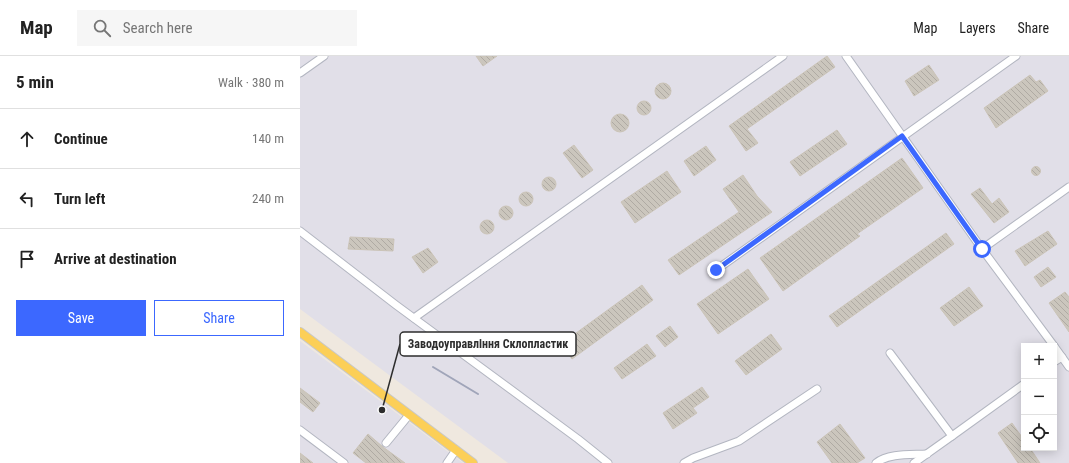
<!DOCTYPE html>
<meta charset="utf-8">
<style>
body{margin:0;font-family:"Roboto Condensed",sans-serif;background:#f6f6f6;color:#222}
.controls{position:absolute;right:12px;bottom:12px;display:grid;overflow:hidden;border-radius:0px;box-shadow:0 2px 10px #0003}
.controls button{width:36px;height:36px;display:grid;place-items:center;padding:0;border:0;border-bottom:1px solid #e0e0e0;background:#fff;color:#222;font:20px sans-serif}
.stop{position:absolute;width:12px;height:12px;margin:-9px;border:3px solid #3c68ff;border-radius:50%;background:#fff}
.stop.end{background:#3c68ff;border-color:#fff;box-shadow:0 1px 4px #0008}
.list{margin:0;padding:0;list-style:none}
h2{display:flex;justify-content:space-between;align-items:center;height:52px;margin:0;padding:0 16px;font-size:17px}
h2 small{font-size:13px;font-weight:400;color:#767676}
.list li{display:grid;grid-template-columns:26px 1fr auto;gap:12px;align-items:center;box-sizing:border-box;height:60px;padding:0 16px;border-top:1px solid #e0e0e0}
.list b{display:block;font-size:15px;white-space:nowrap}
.list em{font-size:13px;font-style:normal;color:#767676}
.actions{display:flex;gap:8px;padding:12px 16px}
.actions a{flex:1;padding:9px 0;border:1px solid #3c68ff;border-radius:0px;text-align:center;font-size:14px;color:#3c68ff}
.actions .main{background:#3c68ff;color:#fff}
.icon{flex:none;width:22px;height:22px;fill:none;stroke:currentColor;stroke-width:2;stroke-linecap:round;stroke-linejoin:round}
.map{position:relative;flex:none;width:769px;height:407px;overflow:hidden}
header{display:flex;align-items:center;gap:24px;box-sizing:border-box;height:56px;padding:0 20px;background:#fff;border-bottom:1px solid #e0e0e0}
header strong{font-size:19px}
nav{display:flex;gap:22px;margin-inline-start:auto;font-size:14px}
.search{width:280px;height:36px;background:#f6f6f6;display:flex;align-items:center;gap:10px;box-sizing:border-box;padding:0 14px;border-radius:0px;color:#767676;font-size:15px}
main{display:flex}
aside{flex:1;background:#fff}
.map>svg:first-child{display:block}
.industrial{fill:#e1dfe8;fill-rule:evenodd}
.building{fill:url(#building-back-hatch);stroke:#cbc4b8}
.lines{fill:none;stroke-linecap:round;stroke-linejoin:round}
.minor-casing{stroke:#b3b6c1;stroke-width:9}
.major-casing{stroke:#c8c8c8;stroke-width:10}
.minor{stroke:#fff;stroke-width:7}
.major{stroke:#fccf57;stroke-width:8}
.rail{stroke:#a0a5b9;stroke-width:2}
.route{stroke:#3c68ff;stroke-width:5}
.leader{fill:none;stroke:#2d2d2d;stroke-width:1.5}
.callout-dot{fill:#2d2d2d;stroke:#fff;stroke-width:1.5}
.callout{fill:#fff;stroke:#2d2d2d;stroke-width:1.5}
.callout-label{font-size:12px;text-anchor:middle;font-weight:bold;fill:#2d2d2d}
</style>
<header>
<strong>Map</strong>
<div class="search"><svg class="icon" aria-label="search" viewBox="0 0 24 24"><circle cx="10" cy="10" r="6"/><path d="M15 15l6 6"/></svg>Search here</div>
<nav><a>Map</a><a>Layers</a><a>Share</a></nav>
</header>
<main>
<aside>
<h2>5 min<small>Walk · 380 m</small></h2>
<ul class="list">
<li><svg class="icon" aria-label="ahead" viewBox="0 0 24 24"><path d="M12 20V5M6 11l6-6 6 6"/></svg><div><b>Continue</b></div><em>140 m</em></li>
<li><svg class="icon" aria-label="left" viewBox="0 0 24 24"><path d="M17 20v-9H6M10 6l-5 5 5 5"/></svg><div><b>Turn left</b></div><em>240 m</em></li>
<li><svg class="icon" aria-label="arrive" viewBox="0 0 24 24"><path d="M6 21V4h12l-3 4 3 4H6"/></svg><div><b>Arrive at destination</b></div></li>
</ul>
<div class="actions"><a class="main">Save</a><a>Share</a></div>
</aside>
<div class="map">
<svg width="769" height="407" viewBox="0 0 769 407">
<defs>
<pattern id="building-back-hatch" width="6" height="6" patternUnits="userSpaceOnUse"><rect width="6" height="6" fill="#cbc6bd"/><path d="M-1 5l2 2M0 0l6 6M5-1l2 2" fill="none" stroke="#afaaa3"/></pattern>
</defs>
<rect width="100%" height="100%" fill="#efe8df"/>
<g class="industrial">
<path d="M0 0H769V407H208L0 253ZM724 290H754V392H724Z"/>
<path d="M0 285 163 407H0Z"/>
</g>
<g class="building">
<path d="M176 0H197L183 10Z"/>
<path d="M527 0 535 11 447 73 458 87 446 95 429 70Z"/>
<path d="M629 9 639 24 614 40 605 25Z"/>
<path d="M730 19 736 26 740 24 748 35 696 72 684 52Z"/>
<circle cx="363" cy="35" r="8"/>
<circle cx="344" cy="52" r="7"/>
<circle cx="320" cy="67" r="9"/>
<path d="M537 74 547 88 500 120 490 106Z"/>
<path d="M274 89 293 114 282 122 263 97Z"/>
<path d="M406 90 416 104 394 120 384 105Z"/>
<path d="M602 102 623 132 557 178 560 180 483 235 460 202Z"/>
<circle cx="736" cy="115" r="4.5"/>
<path d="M367 115 381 136 335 167 321 146Z"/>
<path d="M443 119 457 140 472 156 379 219 368 204 439 156 423 133Z"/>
<circle cx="249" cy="128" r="7"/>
<path d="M680 132 692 148 699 142 709 156 694 167 671 138Z"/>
<circle cx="226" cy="143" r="7"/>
<circle cx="206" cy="157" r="7"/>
<circle cx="187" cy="171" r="7"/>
<path d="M748 175 757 188 725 210 715 195Z"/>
<path d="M646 177 654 188 537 271 529 260Z"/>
<path d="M50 181 94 183 93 195 48 193Z"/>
<path d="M128 192 138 206 123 217 112 201Z"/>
<path d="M748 211 756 221 741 231 734 221Z"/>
<path d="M448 213 469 243 418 278 397 248Z"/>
<path d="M342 229 353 244 272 303 261 288Z"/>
<path d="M669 231 683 250 654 270 640 252Z"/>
<path d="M765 236 769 241V276L749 247Z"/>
<path d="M370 270 378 281 365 291 356 280Z"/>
<path d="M471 278 482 293 446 319 435 305Z"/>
<path d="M347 288 356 300 322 323 314 312Z"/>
<path d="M402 331 409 341 393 352 397 357 373 373 363 357Z"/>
<path d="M0 332 20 347 13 356 0 346Z"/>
<path d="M712 367 724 384V392H730L740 407H718L698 377Z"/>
<path d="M540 368 565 402 557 407H532L517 386Z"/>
<path d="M68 378 83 391 105 407H66L53 397Z"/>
<path d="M0 397 13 407H0Z"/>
</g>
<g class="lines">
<g class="minor-casing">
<g id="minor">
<path d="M546 0 682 193 754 290"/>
<path d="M0 17 24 0"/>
<path d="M0 175 96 249 278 383 308 407"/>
<path d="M682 193 769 131"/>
<path d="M416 214 716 0"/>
<path d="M114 262 483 0"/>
<path d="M754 290 769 311"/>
<path d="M590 297 652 380 724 328"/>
<path d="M754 306 762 301"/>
<path d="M0 374 44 407"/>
<path d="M86 387 109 359"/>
<path d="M147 407 156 394"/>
<path d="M384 407 393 402 439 385 517 333"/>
<path d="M576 407C589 397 611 399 627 398"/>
<path d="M614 407 652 380"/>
</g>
</g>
<g class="major-casing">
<path id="major" d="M0 276 173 407"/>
</g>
<use href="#minor" class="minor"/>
<use href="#major" class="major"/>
<path class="rail" d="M133 311 178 338"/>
</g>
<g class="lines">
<path class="route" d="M416 214 602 80 682 193"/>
</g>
<path class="leader" d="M82 354L100 288"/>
<circle class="callout-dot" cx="82" cy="354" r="4"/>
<rect class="callout" x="100" y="276" width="176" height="24" rx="4"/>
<g class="callout-label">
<text x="188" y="292">Заводоуправління Склопластик</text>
</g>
</svg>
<div class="controls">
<button>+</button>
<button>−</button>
<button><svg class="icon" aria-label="locate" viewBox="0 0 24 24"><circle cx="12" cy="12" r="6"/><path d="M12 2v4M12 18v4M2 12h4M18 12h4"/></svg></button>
</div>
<div class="stop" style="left:682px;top:193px"></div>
<div class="stop end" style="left:416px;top:214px"></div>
</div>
</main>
